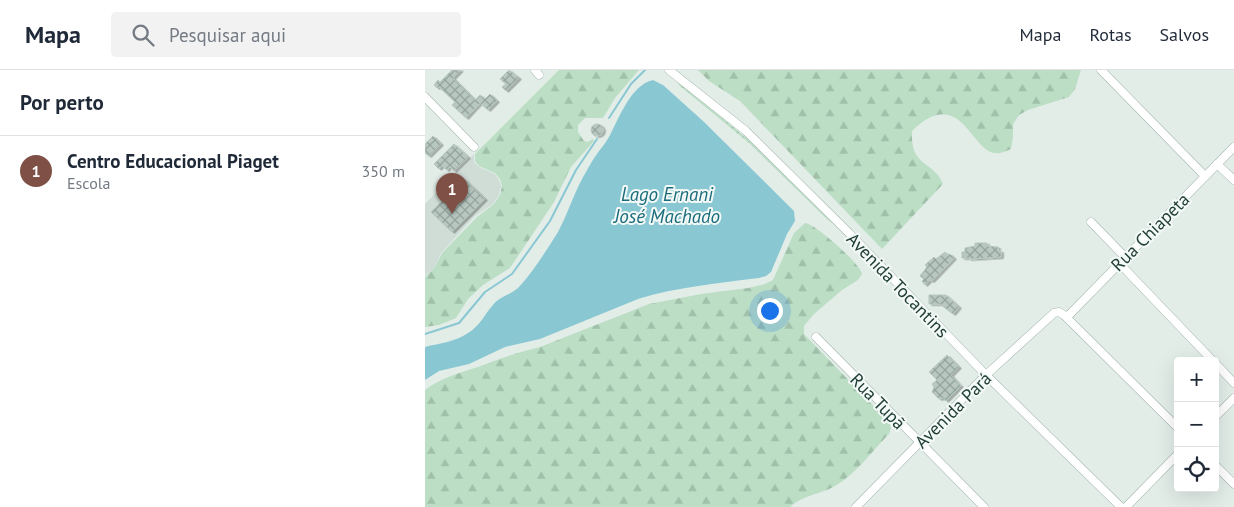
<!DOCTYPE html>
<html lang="pt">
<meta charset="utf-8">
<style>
body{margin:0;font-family:"PT Sans",sans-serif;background:#f2f2f3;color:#1f2937}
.controls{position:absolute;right:15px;bottom:15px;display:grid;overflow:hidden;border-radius:5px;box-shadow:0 5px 20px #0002}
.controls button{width:45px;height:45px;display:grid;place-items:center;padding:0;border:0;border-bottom:1px solid #e0e1e3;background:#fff;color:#1f2937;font:25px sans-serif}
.you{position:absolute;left:344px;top:240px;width:18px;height:18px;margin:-12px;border:4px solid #fff;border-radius:50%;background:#1a73e8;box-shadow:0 0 0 8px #1a73e833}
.badge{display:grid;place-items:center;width:32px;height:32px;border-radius:50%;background:#7f5046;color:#fff;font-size:16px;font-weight:700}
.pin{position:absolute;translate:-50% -41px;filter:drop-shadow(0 1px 2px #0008)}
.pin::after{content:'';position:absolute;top:26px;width:18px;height:15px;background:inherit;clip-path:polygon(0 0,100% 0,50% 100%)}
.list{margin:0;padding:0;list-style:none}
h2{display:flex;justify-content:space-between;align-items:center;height:65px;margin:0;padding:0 20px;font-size:21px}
h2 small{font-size:16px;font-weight:400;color:#747a83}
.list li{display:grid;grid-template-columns:32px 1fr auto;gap:15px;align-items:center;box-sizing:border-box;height:70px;padding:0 20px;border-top:1px solid #e0e1e3}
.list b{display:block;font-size:19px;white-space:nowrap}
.list p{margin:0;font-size:16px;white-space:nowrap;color:#747a83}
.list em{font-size:16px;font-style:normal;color:#747a83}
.icon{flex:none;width:28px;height:28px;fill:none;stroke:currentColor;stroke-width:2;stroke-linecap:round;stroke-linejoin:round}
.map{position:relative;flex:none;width:809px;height:437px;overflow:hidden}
header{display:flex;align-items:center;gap:30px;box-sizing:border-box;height:70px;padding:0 25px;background:#fff;border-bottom:1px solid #e0e1e3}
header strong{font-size:24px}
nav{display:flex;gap:28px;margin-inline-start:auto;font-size:18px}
.search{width:350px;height:45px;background:#f2f2f3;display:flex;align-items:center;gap:12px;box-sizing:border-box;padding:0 18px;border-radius:5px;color:#747a83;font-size:19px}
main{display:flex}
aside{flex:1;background:#fff}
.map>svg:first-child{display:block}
.built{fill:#d0ddd7}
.grass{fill:url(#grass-dots)}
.forest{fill:url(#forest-firs)}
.water{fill:#89c7d3}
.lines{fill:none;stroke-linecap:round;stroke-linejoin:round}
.stream{stroke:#89c7d3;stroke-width:2}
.building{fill:url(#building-cross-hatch);stroke:#b5c7bf;filter:url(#shadow)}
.minor-casing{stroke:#a5b5af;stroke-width:9}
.minor{stroke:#fff;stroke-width:8}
.labels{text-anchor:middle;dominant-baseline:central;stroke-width:4;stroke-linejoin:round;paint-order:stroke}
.street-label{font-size:18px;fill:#223f37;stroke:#f3f9f6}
.water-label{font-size:19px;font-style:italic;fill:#1a6b7c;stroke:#f3f9f6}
</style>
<header>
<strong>Mapa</strong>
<div class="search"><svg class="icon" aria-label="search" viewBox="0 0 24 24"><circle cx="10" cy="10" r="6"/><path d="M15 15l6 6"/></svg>Pesquisar aqui</div>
<nav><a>Mapa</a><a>Rotas</a><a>Salvos</a></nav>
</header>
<main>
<aside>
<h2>Por perto<small></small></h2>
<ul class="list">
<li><span class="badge">1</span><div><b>Centro Educacional Piaget</b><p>Escola</p></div><em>350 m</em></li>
</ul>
</aside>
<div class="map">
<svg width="809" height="437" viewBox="0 0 809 437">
<defs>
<pattern id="grass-dots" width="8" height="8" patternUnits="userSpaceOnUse" patternTransform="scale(1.25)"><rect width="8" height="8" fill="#bbdec5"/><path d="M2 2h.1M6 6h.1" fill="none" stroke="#a0c0aa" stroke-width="1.8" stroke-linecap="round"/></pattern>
<pattern id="forest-firs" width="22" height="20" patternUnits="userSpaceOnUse" patternTransform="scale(1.25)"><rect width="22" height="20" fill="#bbdec5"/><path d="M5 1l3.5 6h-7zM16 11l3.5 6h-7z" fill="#a0c0aa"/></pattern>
<pattern id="building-cross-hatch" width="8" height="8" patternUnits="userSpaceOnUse" patternTransform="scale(1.25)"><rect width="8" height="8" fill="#b8c8c1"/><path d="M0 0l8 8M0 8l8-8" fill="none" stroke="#95a49e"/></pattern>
<filter id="shadow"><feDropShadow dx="2.5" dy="1.5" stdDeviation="0" flood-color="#0004"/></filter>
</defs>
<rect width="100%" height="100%" fill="#e2ede8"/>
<path class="built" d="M49 84V92L54 97 70 104 74 110 76 116 74 125 68 134 50 146 16 183 10 197 0 206V134Z"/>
<path class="grass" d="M251 10 325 71 410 155 403 150 324 73 255 16Z"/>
<g class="forest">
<path d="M134 0H214L190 28 178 48H160L153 55V62L159 71 162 72 168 69 169 71 146 97 129 132 85 198 58 215 43 229 31 248 14 255 0 257V207L10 197 17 183 52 147 69 134 75 125 77 116 75 109 70 103 54 96 50 91V84Z"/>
<path d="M273 0H656L650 19 644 27 603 40 594 45 588 54V67L586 79C581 81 576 84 571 83 546 83 536 13 487 61 485 98 508 90 518 114L457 179 315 31 284 11Z"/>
<path d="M380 153C389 153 435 193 437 204L433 210 417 220 389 244 379 256V264L464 352 466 358 464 364C448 380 430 405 410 416 394 425 380 424 365 437H0V320C16 308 34 303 53 297 73 289 94 282 115 277L224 234 276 224 323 218 340 214 348 210 369 163Z"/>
</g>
<path class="water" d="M228 10 238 15 278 51 369 141 370 151 362 164 346 202 341 206 334 208C294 213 252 217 213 229L115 269 80 277 44 294 14 301 0 310V277C15 273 30 272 43 263 55 256 59 245 68 235 74 227 85 225 93 218 106 205 123 178 133 162 141 147 146 132 153 117 159 105 166 92 174 81 178 76 182 71 185 65 194 48 206 15 228 10Z"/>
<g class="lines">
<g class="stream">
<path d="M184 48 206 14 220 0"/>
<path d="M0 264 34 253 60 222 87 204 125 151 151 100 172 69"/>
</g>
</g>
<g class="building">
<path d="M27 0H36L28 8 50 30 55 25 60 29 65 24 72 31 63 40 55 33 41 48 27 35 30 32 14 17 12 18 9 15 13 10 15 12Z"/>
<path d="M84 0 94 8 81 21 77 17 81 14 75 9Z"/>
<circle cx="172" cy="60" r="6"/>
<path d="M8 66 16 74 4 86 0 83V74Z"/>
<path d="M29 74 43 87 29 101 25 96 22 100 17 96 14 99 9 94Z"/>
<path d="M39 109 60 129 27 162 6 142Z"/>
<path d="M550 173H562V176L573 177V181H576V187L544 189V188H537V182H540V178L550 176Z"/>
<path d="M520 182 523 186 525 184 529 188 507 211 505 210 500 215 497 211 499 209 495 206 502 197 500 195 509 187 511 189Z"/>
<path d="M504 225H521L534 237 528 244 515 234H504Z"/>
<path d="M522 285 534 297 526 305 536 316 521 331 518 328 514 329 507 322 509 317 507 314 512 310 504 302Z"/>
</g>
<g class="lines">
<g class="minor-casing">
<g id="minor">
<path d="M110 0 114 5"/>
<path d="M244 0 321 61 425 164 561 305 696 437"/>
<path d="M676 0 780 106"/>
<path d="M0 27 49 77"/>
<path d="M792 94 809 110"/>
<path d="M666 152 700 187"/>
<path d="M694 193 788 291"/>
<path d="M642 247 809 77"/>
<path d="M391 267 559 437"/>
<path d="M790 293 809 313"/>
<path d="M790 347 809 328"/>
<path d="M790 395 809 414"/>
<path d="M431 437 561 305 629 243 634 242 639 245 753 358"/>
<path d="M701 437 753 384"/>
</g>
</g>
<use href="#minor" class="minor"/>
</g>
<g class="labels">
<g class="street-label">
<text transform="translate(725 162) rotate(-45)">Rua Chiapeta</text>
<text transform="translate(473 215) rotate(46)">Avenida Tocantins</text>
<text transform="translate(453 331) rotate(46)">Rua Tupã</text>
<text transform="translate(528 340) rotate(-45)">Avenida Pará</text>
</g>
<g class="water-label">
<text x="242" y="124">Lago Ernani<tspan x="242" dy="22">José Machado</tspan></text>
</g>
</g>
</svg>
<div class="controls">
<button>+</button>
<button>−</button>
<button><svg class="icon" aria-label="locate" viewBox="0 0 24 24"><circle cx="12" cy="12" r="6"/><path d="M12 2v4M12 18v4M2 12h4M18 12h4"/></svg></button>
</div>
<div class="you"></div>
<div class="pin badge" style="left:27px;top:144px">1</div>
</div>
</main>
